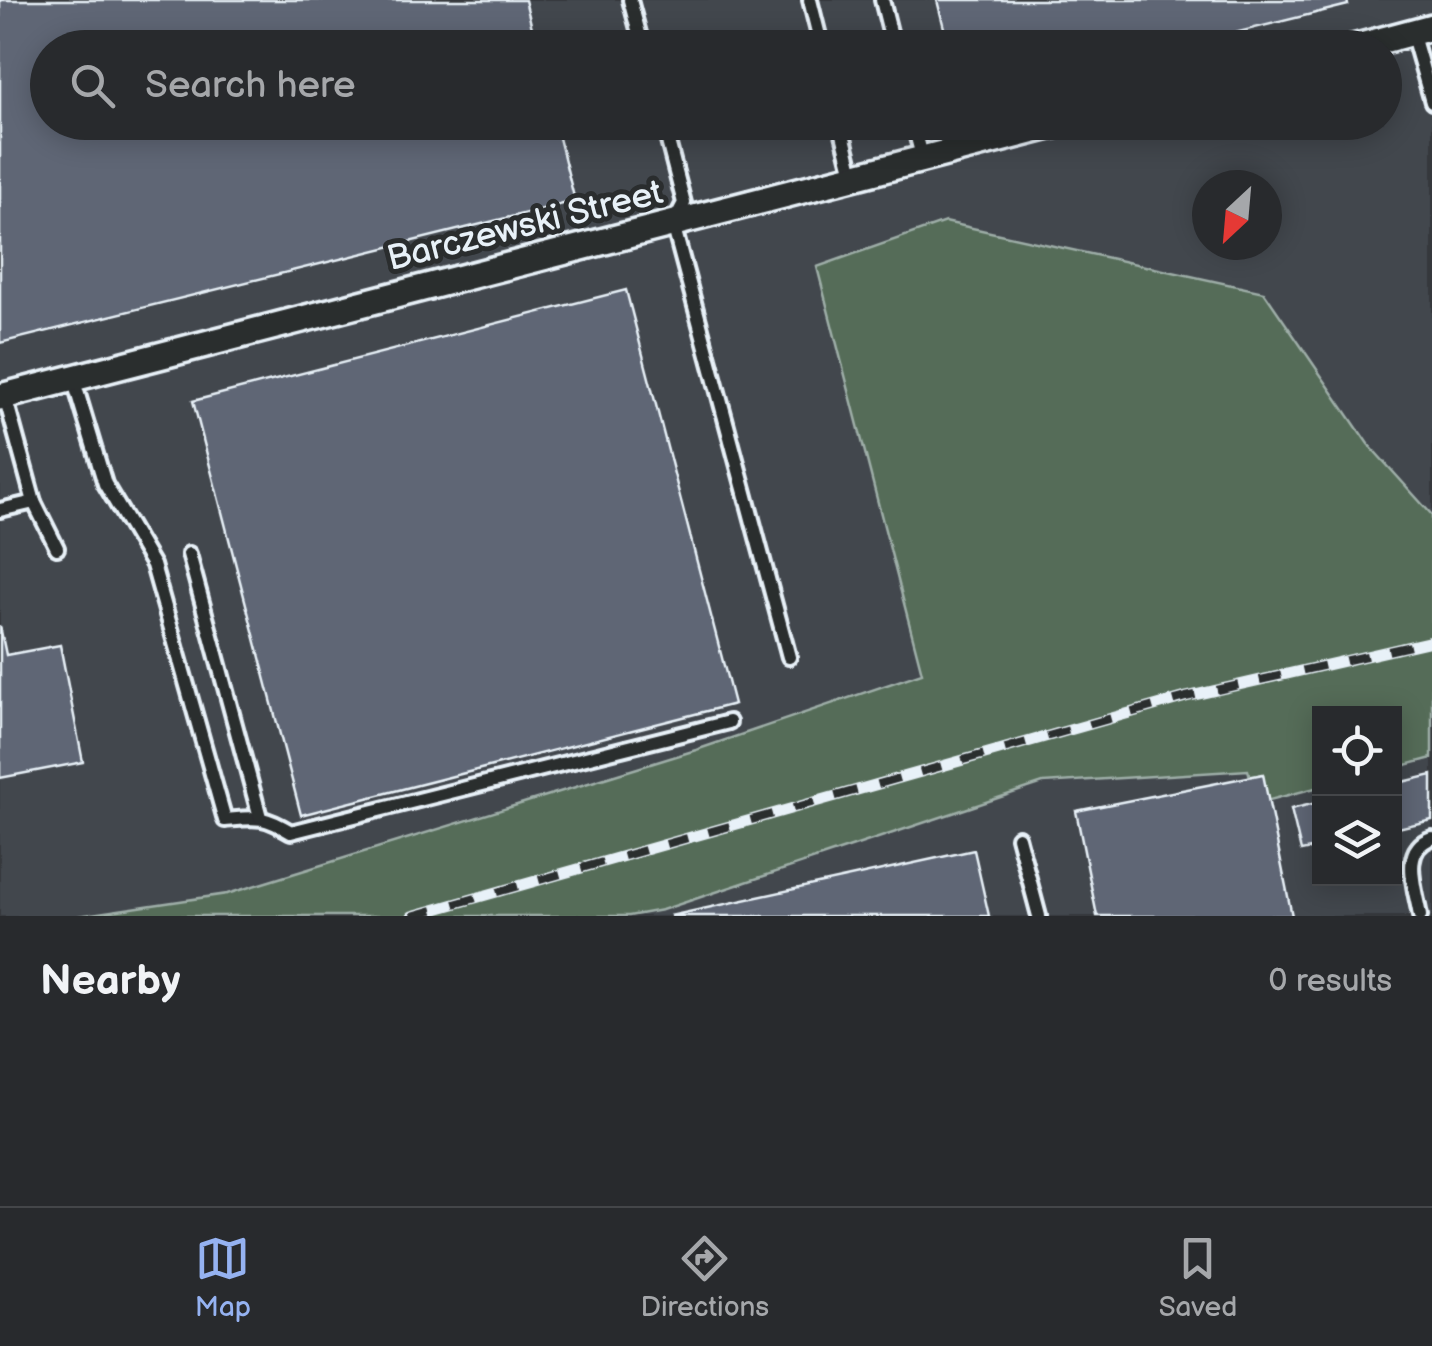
<!DOCTYPE html>
<style>
body{margin:0;font-family:"Balsamiq Sans",sans-serif;background:#303235;color:#f1f3f6}
.controls{position:absolute;right:30px;bottom:30px;display:grid;overflow:hidden;border-radius:0px;box-shadow:0 5px 25px #0003}
.controls button{width:90px;height:90px;display:grid;place-items:center;padding:0;border:0;border-bottom:2px solid #444649;background:#282a2d;color:#f1f3f6;font:50px sans-serif}
.compass{position:absolute;left:1192px;top:170px;width:90px;height:90px;border-radius:50%;background:#282a2d;box-shadow:0 5px 25px #0003;rotate:206deg}
.list{margin:0;padding:0;list-style:none}
h2{display:flex;justify-content:space-between;align-items:center;height:130px;margin:0;padding:0 40px;font-size:42px}
h2 small{font-size:32px;font-weight:400;color:#a5a7aa}
.icon{flex:none;width:55px;height:55px;fill:none;stroke:currentColor;stroke-width:2;stroke-linecap:round;stroke-linejoin:round}
.map{position:relative;flex:none;width:1432px;height:916px;overflow:hidden}
.search{position:absolute;background:#282a2d;box-shadow:0 5px 25px #0003;left:30px;right:30px;top:30px;height:110px;display:flex;align-items:center;gap:25px;box-sizing:border-box;padding:0 35px;border-radius:55px;color:#a5a7aa;font-size:38px}
.sheet{height:290px;background:#282a2d}
nav{display:flex;justify-content:space-around;align-items:center;box-sizing:border-box;height:140px;border-top:2px solid #444649;background:#282a2d;font-size:28px;color:#a5a7aa}
nav a{display:grid;justify-items:center;gap:5px}
nav .on{color:#95b2f1}
.map>svg:first-child{display:block}
.built{fill:#42464d;fill-rule:evenodd}
.green{fill:#556c58;stroke:#9eaea8;stroke-width:2.5}
.building{fill:#5f6674;stroke:#e8f1f8;stroke-width:2.5}
.lines{fill:none;stroke-linecap:round;stroke-linejoin:round}
.lane-casing{stroke:#e8f1f8;stroke-width:20}
.street-casing{stroke:#e8f1f8;stroke-width:32}
.lane{stroke:#2a2d2e;stroke-width:12}
.street{stroke:#2a2d2e;stroke-width:25}
.rail-casing{stroke:#e8f1f8;stroke-width:11}
.rail{stroke:#2a2d2e;stroke-width:8;stroke-dasharray:22;stroke-linecap:butt}
.labels{text-anchor:middle;dominant-baseline:central;stroke-width:10;stroke-linejoin:round;paint-order:stroke}
.street-label{font-size:35px;fill:#e8f1f8;stroke:#2a2d2e}
</style>
<div class="map">
<svg width="1432" height="916" viewBox="0 0 1432 916">
<rect width="100%" height="100%" fill="#35383c"/>
<filter id="ink" filterUnits="userSpaceOnUse"><feTurbulence type="fractalNoise" baseFrequency=".01" numOctaves="2"/><feDisplacementMap in="SourceGraphic" scale="20" xChannelSelector="R" yChannelSelector="G"/><feConvolveMatrix kernelMatrix="1 2 1 2 8 2 1 2 1" color-interpolation-filters="sRGB"/></filter>
<g filter="url(#ink)">
<g class="built">
<path d="M0 0H1432V515L1368 444 922 673 696 750 227 894 78 916H0ZM48 48H1384V122H48ZM1207 185H1267V245H1207Z"/>
<path d="M1432 758V916H629L662 910 1043 783 1248 770 1259 802 1319 787 1320 878H1394L1395 768Z"/>
</g>
<path class="green" d="M945 222 1264 292 1368 444 1432 515V758L1395 768 1394 714H1320L1319 787 1258 803 1248 770 1043 783 662 910 629 916H78L227 894 696 750 922 673 817 267Z"/>
<g class="building">
<path d="M0 0H525L537 48H48V122H555L575 201 0 343Z"/>
<path d="M937 0H1347L1348 5 1174 48H949Z"/>
<path d="M626 290 734 704 301 815 193 401Z"/>
<path d="M0 626 6 655 60 645 83 762 0 778Z"/>
<path d="M1263 774 1292 916H1097L1076 811Z"/>
<path d="M1432 775V820L1394 829V784Z"/>
<path d="M1320 802V847L1301 851 1291 809Z"/>
<path d="M974 850 989 916H670Z"/>
</g>
<g class="lines">
<g class="lane-casing">
<g id="lane">
<path d="M630 0 643 48"/>
<path d="M810 0 822 48"/>
<path d="M882 0 894 48"/>
<path d="M1412 32 1432 102"/>
<path d="M663 122 684 203 673 224 789 657"/>
<path d="M840 122 854 178"/>
<path d="M913 122 923 160"/>
<path d="M73 378 105 484 153 565 225 820C257 817 263 815 291 832L729 722"/>
<path d="M34 502 57 548"/>
<path d="M0 510 34 502 5 396"/>
<path d="M189 554 260 817"/>
<path d="M1018 837 1039 916"/>
<path d="M1420 916C1416 890 1399 849 1432 838"/>
</g>
</g>
<g class="street-casing">
<g id="street">
<path d="M1353 48 1432 27"/>
<path d="M0 397 1066 122"/>
</g>
</g>
<use href="#lane" class="lane"/>
<use href="#street" class="street"/>
<g class="rail-casing">
<path id="rail" d="M412 916 1186 697 1432 641"/>
</g>
<use href="#rail" class="rail"/>
</g>
</g>
<g class="labels">
<g class="street-label">
<text transform="translate(525 226) rotate(-14)">Barczewski Street</text>
</g>
</g>
</svg>
<div class="controls">
<button><svg class="icon" aria-label="locate" viewBox="0 0 24 24"><circle cx="12" cy="12" r="6"/><path d="M12 2v4M12 18v4M2 12h4M18 12h4"/></svg></button>
<button><svg class="icon" aria-label="layers" viewBox="0 0 24 24"><path d="M12 4l9 5-9 5-9-5zM3 14l9 5 9-5"/></svg></button>
</div>
<svg class="compass" viewBox="-18 -18 36 36"><path d="M0-13l5 13h-10z" fill="#e53935"/><path d="M0 13l5-13h-10z" fill="#a5a7aa"/></svg>
<div class="search"><svg class="icon" aria-label="search" viewBox="0 0 24 24"><circle cx="10" cy="10" r="6"/><path d="M15 15l6 6"/></svg>Search here</div>
</div>
<section class="sheet">
<h2>Nearby<small>0 results</small></h2>
<ul class="list">
</ul>
</section>
<nav>
<a class="on"><svg class="icon" aria-label="map" viewBox="0 0 24 24"><path d="M3 6l6-2 6 2 6-2v14l-6 2-6-2-6 2zM9 4v14M15 6v14"/></svg>Map</a>
<a><svg class="icon" aria-label="directions" viewBox="0 0 24 24"><path d="M12 3l9 9-9 9-9-9zM9 14v-3h6M13 9l2 2-2 2"/></svg>Directions</a>
<a><svg class="icon" aria-label="saved" viewBox="0 0 24 24"><path d="M7 4h10v16l-5-4-5 4z"/></svg>Saved</a>
</nav>
